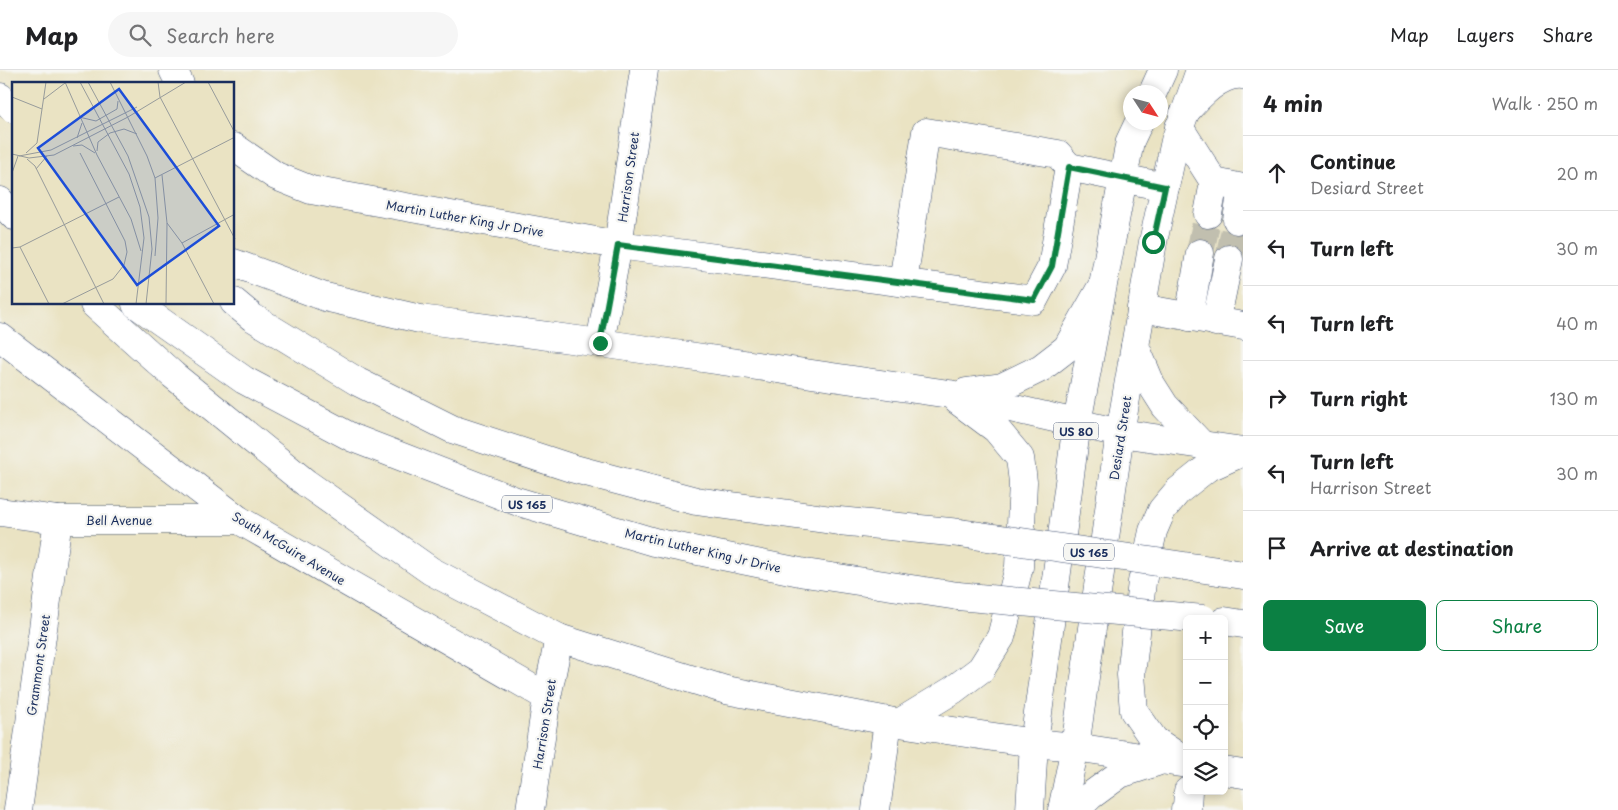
<!DOCTYPE html>
<meta charset="utf-8">
<style>
body{margin:0;font-family:"Playpen Sans",sans-serif;background:#f6f6f6;color:#202124}
.controls{position:absolute;right:15px;bottom:15px;display:grid;overflow:hidden;border-radius:8px;box-shadow:0 2px 8px #0003}
.controls button{width:45px;height:45px;display:grid;place-items:center;padding:0;border:0;border-bottom:1px solid #e0e0e0;background:#fff;color:#202124;font:25px sans-serif}
.compass{position:absolute;left:1123px;top:15px;width:45px;height:45px;border-radius:50%;background:#fff;box-shadow:0 2px 8px #0003;rotate:126deg}
.stop{position:absolute;width:15px;height:15px;margin:-11px;border:4px solid #0b8043;border-radius:50%;background:#fff}
.stop.end{background:#0b8043;border-color:#fff;box-shadow:0 1px 5px #0008}
.list{margin:0;padding:0;list-style:none}
h2{display:flex;justify-content:space-between;align-items:center;height:65px;margin:0;padding:0 20px;font-size:21px}
h2 small{font-size:16px;font-weight:400;color:#757577}
.list li{display:grid;grid-template-columns:32px 1fr auto;gap:15px;align-items:center;box-sizing:border-box;height:75px;padding:0 20px;border-top:1px solid #e0e0e0}
.list b{display:block;font-size:19px;white-space:nowrap}
.list p{margin:0;font-size:16px;white-space:nowrap;color:#757577}
.list em{font-size:16px;font-style:normal;color:#757577}
.actions{display:flex;gap:10px;padding:15px 20px}
.actions a{flex:1;padding:11px 0;border:1px solid #0b8043;border-radius:8px;text-align:center;font-size:18px;color:#0b8043}
.actions .main{background:#0b8043;color:#fff}
.icon{flex:none;width:28px;height:28px;fill:none;stroke:currentColor;stroke-width:2;stroke-linecap:round;stroke-linejoin:round}
.map{position:relative;flex:none;width:1243px;height:740px;overflow:hidden}
header{display:flex;align-items:center;gap:30px;box-sizing:border-box;height:70px;padding:0 25px;background:#fff;border-bottom:1px solid #e0e0e0}
header strong{font-size:24px}
nav{display:flex;gap:28px;margin-inline-start:auto;font-size:18px}
.search{width:350px;height:45px;background:#f6f6f6;display:flex;align-items:center;gap:12px;box-sizing:border-box;padding:0 18px;border-radius:28px;color:#757577;font-size:19px}
main{display:flex}
aside{flex:1;background:#fff}
.map>svg:first-child{display:block}
.lines{fill:none;stroke-linecap:round;stroke-linejoin:round}
.minor-tunnel{stroke:#c1bfaf;stroke-width:28;stroke-dasharray:28 14;stroke-linecap:butt}
.minor-casing{stroke:#3a4a6d;stroke-width:29}
.major-casing{stroke:#3a4a6d;stroke-width:29}
.highway-casing{stroke:#3a4a6d;stroke-width:29}
.minor{stroke:#fff;stroke-width:28}
.major{stroke:#fff;stroke-width:28}
.highway{stroke:#fff;stroke-width:28}
.highway-bridge-casing{stroke:#3a4a6d;stroke-width:29;stroke-linecap:butt}
.highway-bridge{stroke:#fff;stroke-width:28}
.route{stroke:#0b8043;stroke-width:6}
.labels{text-anchor:middle;dominant-baseline:central;stroke-width:4.5;stroke-linejoin:round;paint-order:stroke}
.shield{fill:#f6f6f2;stroke:#5d6b8a;stroke-width:1}
.shield-label{font-size:11px;font-weight:bold;fill:#1b2f5e}
.street-label{font-size:12px;fill:#1b2f5e;stroke:#f6f6f2}
.inset-road{fill:none;stroke:#979b9b;stroke-width:1}
.view{fill:#1d4ed8;fill-opacity:0.15;stroke:#1d4ed8;stroke-width:2.5}
.inset-edge{fill:none;stroke:#1b2f5e;stroke-width:2.5}
</style>
<header>
<strong>Map</strong>
<div class="search"><svg class="icon" aria-label="search" viewBox="0 0 24 24"><circle cx="10" cy="10" r="6"/><path d="M15 15l6 6"/></svg>Search here</div>
<nav><a>Map</a><a>Layers</a><a>Share</a></nav>
</header>
<main>
<div class="map">
<svg width="1243" height="740" viewBox="0 0 1243 740">
<rect width="100%" height="100%" fill="#f6f6f2"/>
<filter id="ink" filterUnits="userSpaceOnUse"><feTurbulence type="fractalNoise" baseFrequency=".02" numOctaves="2"/><feDisplacementMap in="SourceGraphic" scale="10" xChannelSelector="R" yChannelSelector="G"/><feConvolveMatrix kernelMatrix="1 2 1 2 8 2 1 2 1" color-interpolation-filters="sRGB"/></filter>
<filter id="wash" filterUnits="userSpaceOnUse"><feTurbulence type="fractalNoise" baseFrequency=".0096" numOctaves="4" result="noise"/><feDisplacementMap in="SourceGraphic" scale="20" xChannelSelector="R" yChannelSelector="G"/><feGaussianBlur stdDeviation="1.12" result="paint"/><feColorMatrix in="noise" values="0 0 0 0 0 0 0 0 0 0 0 0 0 0 0 0 0 1.4 0 .05"/><feComposite in="paint" operator="in"/></filter>
<g filter="url(#wash)">
<rect width="100%" height="100%" fill="#eae3c3"/>
</g>
<g filter="url(#ink)">
<g class="lines">
<g class="minor-tunnel">
<path d="M1200 183 1208 144"/>
<path d="M1229 189 1237 150"/>
</g>
<g class="minor-casing">
<g id="minor">
<path d="M173 0 180 14"/>
<path d="M1183 45C1196 29 1219 2 1243 5"/>
<path d="M1179 57 1214 112 1243 118"/>
<path d="M234 77 276 106 311 120 618 175 1034 230 1052 196 1069 97 1165 117"/>
<path d="M1208 144 1214 112"/>
<path d="M1237 150 1242 118"/>
<path d="M903 212 926 62 1058 84 1069 97"/>
<path d="M1141 238 1243 256"/>
<path d="M1189 247 1200 183"/>
<path d="M1216 252 1229 189"/>
<path d="M0 267 239 450 547 627"/>
<path d="M600 273 618 175 644 0"/>
<path d="M0 442 58 450H239"/>
<path d="M18 740 58 450"/>
<path d="M530 740 547 627 559 568"/>
<path d="M876 740 888 651"/>
<path d="M1185 740 1187 738 1188 721"/>
</g>
</g>
<g class="major-casing">
<g id="major">
<path d="M1153 22 1163 0"/>
<path d="M1030 740 1034 673 1077 353 1130 71 1139 52"/>
<path d="M1062 740 1075 677 1120 363 1153 172 1175 71 1200 0"/>
</g>
</g>
<g class="highway-casing">
<g id="highway">
<path d="M0 27 14 39"/>
<path d="M0 131 14 146"/>
<path d="M234 193 325 227 420 249 600 273 949 324 1120 363 1243 381"/>
<path d="M234 232 252 247 358 312 452 359 571 398 696 431 839 451 960 463"/>
<path d="M94 234 173 305 306 413 431 501 559 568 726 620 899 653 1034 673 1075 677 1187 694"/>
<path d="M136 234 244 310 353 368 516 431 654 472 805 503 958 526"/>
<path d="M1135 276 1151 314 1165 336 1201 374"/>
<path d="M966 322 1002 317 1041 298 1067 278 1102 216"/>
<path d="M1218 501 1243 505"/>
<path d="M1224 551 1243 554"/>
<path d="M899 653 953 620 981 599 1001 567 1019 497 1023 412 1020 388 996 359 957 330"/>
<path d="M1185 691 1154 670 1134 641 1131 605 1142 512 1153 461 1162 440 1178 421 1207 398 1243 382"/>
<path d="M1224 701 1243 704"/>
<path d="M1076 740 1090 726 1120 704 1157 692"/>
</g>
</g>
<use href="#minor" class="minor"/>
<use href="#major" class="major"/>
<use href="#highway" class="highway"/>
<g class="highway-bridge-casing">
<g id="highway-bridge">
<path d="M960 463 1218 501"/>
<path d="M958 526 1203 549"/>
</g>
</g>
<use href="#highway-bridge" class="highway-bridge"/>
</g>
</g>
<g class="lines" filter="url(#ink)">
<path class="route" d="M600 273 618 175 1034 230 1052 196 1069 97 1165 117 1153 172"/>
</g>
<g class="labels">
<g class="shield">
<rect x="1053.5" y="352.5" width="45" height="17" rx="4"/>
<rect x="502" y="425.5" width="50" height="17" rx="4"/>
<rect x="1064" y="473.5" width="50" height="17" rx="4"/>
</g>
<g class="shield-label">
<text x="1076" y="361">US 80</text>
<text x="527" y="434">US 165</text>
<text x="1089" y="482">US 165</text>
</g>
<g class="street-label">
<text transform="translate(628 107) rotate(-82)">Harrison Street</text>
<text transform="translate(465 148) rotate(10)">Martin Luther King Jr Drive</text>
<text transform="translate(1120 368) rotate(-81)">Desiard Street</text>
<text x="119" y="450">Bell Avenue</text>
<text transform="translate(289 478) rotate(31)">South McGuire Avenue</text>
<text transform="translate(703 480) rotate(13)">Martin Luther King Jr Drive</text>
<text transform="translate(38 595) rotate(-82)">Grammont Street</text>
<text transform="translate(544 654) rotate(-81)">Harrison Street</text>
</g>
</g>
<g transform="translate(12 12)">
<rect width="222" height="222" fill="#eae3c3"/>
<path class="inset-road" d="M53 0 85 73 119 137 129 169M68 0 117 92 128 125 132 156 124 222M76 0 116 74 137 135 140 167 134 222M98 0 135 74 143 96 146 136 143 174M146 0 148 15 223 157M196 0 223 51M0 15 30 27M32 17 53 1M67 35 84 39 105 27 106 19M65 56 70 41M61 64 70 63 83 71M85 69 86 60 98 51 112 47 125 52M14 71 25 61 34 0M0 72 17 76 42 73 116 35 174 0M7 74 39 68 125 25M15 77 23 84 92 222M24 87 35 74M0 91 6 74M150 93 155 141 154 222M143 96 223 55M155 141 170 161 202 222M170 161 223 132M8 165 37 222M0 166 8 165 107 115M50 222 101 197 112 183 115 170 113 159 68 71"/>
<path class="view" d="M107 7 207 144 125 203 26 66Z"/>
<rect width="222" height="222" class="inset-edge"/>
</g>
</svg>
<div class="controls">
<button>+</button>
<button>−</button>
<button><svg class="icon" aria-label="locate" viewBox="0 0 24 24"><circle cx="12" cy="12" r="6"/><path d="M12 2v4M12 18v4M2 12h4M18 12h4"/></svg></button>
<button><svg class="icon" aria-label="layers" viewBox="0 0 24 24"><path d="M12 4l9 5-9 5-9-5zM3 14l9 5 9-5"/></svg></button>
</div>
<svg class="compass" viewBox="-18 -18 36 36"><path d="M0-13l5 13h-10z" fill="#e53935"/><path d="M0 13l5-13h-10z" fill="#757577"/></svg>
<div class="stop" style="left:1153px;top:172px"></div>
<div class="stop end" style="left:600px;top:273px"></div>
</div>
<aside>
<h2>4 min<small>Walk · 250 m</small></h2>
<ul class="list">
<li><svg class="icon" aria-label="ahead" viewBox="0 0 24 24"><path d="M12 20V5M6 11l6-6 6 6"/></svg><div><b>Continue</b><p>Desiard Street</p></div><em>20 m</em></li>
<li><svg class="icon" aria-label="left" viewBox="0 0 24 24"><path d="M17 20v-9H6M10 6l-5 5 5 5"/></svg><div><b>Turn left</b></div><em>30 m</em></li>
<li><svg class="icon" aria-label="left" viewBox="0 0 24 24"><path d="M17 20v-9H6M10 6l-5 5 5 5"/></svg><div><b>Turn left</b></div><em>40 m</em></li>
<li><svg class="icon" aria-label="right" viewBox="0 0 24 24"><path d="M7 20v-9h11M14 6l5 5-5 5"/></svg><div><b>Turn right</b></div><em>130 m</em></li>
<li><svg class="icon" aria-label="left" viewBox="0 0 24 24"><path d="M17 20v-9H6M10 6l-5 5 5 5"/></svg><div><b>Turn left</b><p>Harrison Street</p></div><em>30 m</em></li>
<li><svg class="icon" aria-label="arrive" viewBox="0 0 24 24"><path d="M6 21V4h12l-3 4 3 4H6"/></svg><div><b>Arrive at destination</b></div></li>
</ul>
<div class="actions"><a class="main">Save</a><a>Share</a></div>
</aside>
</main>
